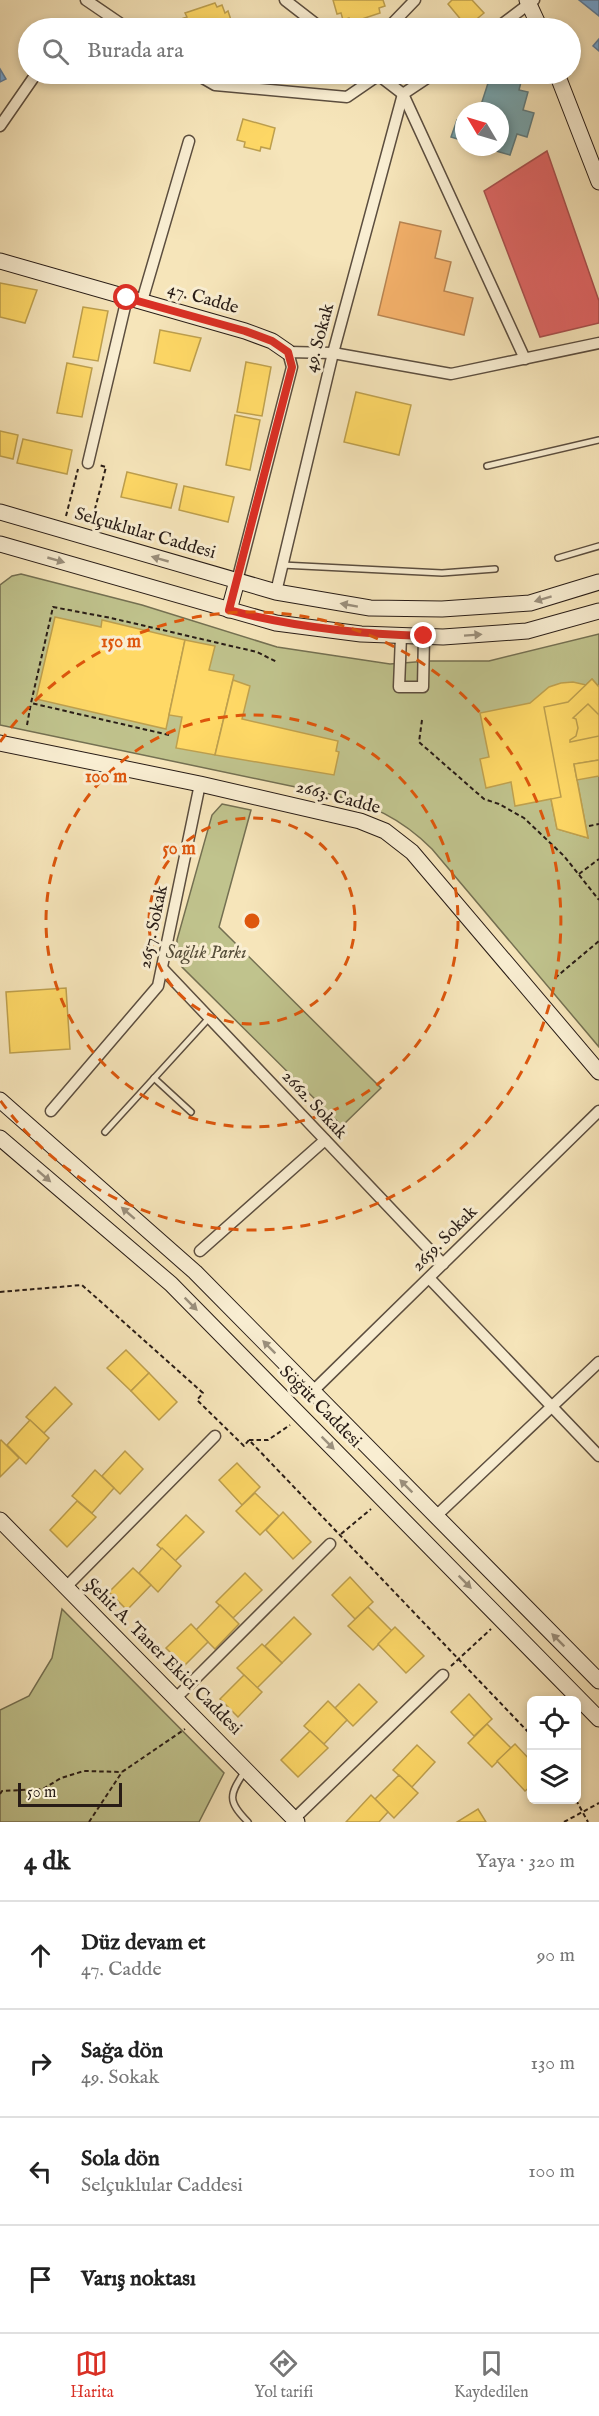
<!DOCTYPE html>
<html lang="tr">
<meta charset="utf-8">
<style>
body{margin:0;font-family:"IM FELL English",serif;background:#f2f2f2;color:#222}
.controls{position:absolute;right:18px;bottom:18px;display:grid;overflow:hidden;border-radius:9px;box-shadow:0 3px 9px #0003}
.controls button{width:54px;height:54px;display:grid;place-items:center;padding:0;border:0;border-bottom:2px solid #e0e0e0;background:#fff;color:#222;font:30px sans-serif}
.compass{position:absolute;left:455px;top:102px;width:54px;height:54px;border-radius:50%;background:#fff;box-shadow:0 3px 9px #0003;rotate:308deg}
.scale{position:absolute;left:18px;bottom:15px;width:104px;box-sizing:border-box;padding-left:6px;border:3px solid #281c16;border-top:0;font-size:16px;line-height:21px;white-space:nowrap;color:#281c16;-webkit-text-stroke:4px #f9eed2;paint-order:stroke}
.stop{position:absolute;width:18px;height:18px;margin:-14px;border:4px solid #d93025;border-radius:50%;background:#fff}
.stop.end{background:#d93025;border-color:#fff;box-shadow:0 2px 6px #0008}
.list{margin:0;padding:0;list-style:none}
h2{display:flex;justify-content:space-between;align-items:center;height:78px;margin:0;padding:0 24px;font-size:26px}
h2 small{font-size:20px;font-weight:400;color:#767676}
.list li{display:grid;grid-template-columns:39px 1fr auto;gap:18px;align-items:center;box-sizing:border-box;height:108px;padding:0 24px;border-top:2px solid #e0e0e0}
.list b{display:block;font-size:22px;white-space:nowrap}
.list p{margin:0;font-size:20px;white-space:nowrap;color:#767676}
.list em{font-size:20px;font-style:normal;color:#767676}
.icon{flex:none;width:33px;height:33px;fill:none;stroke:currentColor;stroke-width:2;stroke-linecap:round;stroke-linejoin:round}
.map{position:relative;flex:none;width:599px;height:1822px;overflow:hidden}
.search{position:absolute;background:#fff;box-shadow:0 3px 9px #0003;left:18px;right:18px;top:18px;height:66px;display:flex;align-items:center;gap:15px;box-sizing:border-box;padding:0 21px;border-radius:33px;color:#767676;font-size:22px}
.sheet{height:510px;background:#fff}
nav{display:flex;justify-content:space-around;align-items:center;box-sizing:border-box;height:84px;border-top:2px solid #e0e0e0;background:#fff;font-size:16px;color:#767676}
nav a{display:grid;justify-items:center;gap:3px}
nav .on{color:#d93025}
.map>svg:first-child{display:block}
.green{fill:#c0c38d;stroke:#747052;stroke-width:1.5}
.homes{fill:#ffd966;stroke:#bea04e;stroke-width:1.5}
.shops{fill:#e06666;stroke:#a9504e;stroke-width:1.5}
.schools{fill:#6fa8dc;stroke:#5a7ea1;stroke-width:1.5}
.health{fill:#f6b26b;stroke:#b88552;stroke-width:1.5}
.public{fill:#76a5af;stroke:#5f7c81;stroke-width:1.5}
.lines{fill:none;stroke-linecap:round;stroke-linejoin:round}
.lane-casing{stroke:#5c4e3f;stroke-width:8}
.street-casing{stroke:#5c4e3f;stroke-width:13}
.secondary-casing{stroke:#281c16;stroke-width:17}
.path{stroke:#281c16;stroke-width:2;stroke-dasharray:4.5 3;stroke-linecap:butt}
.lane{stroke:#f9eed2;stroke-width:5}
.street{stroke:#f9eed2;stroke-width:10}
.secondary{stroke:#f9eed2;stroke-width:15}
.oneway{fill:#9b907d}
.route{stroke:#d93025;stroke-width:8}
.ring{fill:none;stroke:#de560c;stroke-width:3;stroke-dasharray:10 8}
.labels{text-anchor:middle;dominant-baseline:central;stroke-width:6;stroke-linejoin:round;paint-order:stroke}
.street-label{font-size:18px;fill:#281c16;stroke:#f9eed2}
.park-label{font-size:18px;font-style:italic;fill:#564e3a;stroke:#f9eed2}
.centre{fill:#de560c;stroke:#f9eed2;stroke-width:3}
.ring-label{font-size:18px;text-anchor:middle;font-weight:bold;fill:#de560c;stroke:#f9eed2;stroke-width:6;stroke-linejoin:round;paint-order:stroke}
</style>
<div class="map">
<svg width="599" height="1822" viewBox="0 0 599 1822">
<rect width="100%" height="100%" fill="#f6e5ba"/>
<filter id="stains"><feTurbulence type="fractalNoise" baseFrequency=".00333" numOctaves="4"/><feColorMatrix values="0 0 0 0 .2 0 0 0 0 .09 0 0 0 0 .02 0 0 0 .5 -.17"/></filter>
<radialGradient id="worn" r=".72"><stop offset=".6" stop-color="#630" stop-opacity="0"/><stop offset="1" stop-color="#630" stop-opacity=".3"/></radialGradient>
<g class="green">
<path d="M21 574 142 605 277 647 390 664 428 661H489L599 634V1047L432 849C401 818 370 804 329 794L0 725V585L12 576Z"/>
<path d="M222 804 251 810 219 927 381 1088 342 1126 182 967 177 954V940L212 815Z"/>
<path d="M62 1609 224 1773 199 1822H0V1710L29 1696 52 1658Z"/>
</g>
<g class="homes">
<path d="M333 0H383L385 6 379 8 380 13 350 23 349 18 343 20 341 13 337 14Z"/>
<path d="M452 0H472L484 13 467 27 448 4Z"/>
<path d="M215 3 217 7 222 5 225 13 228 11 233 26 228 28H180L183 26 181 19 187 17 185 13Z"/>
<path d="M243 119 275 128 270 149 261 147 260 151 244 147 245 142 237 140Z"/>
<path d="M0 283 37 290 25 323 0 317Z"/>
<path d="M83 307 108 311 98 361 73 357Z"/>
<path d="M160 330 201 338 190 371 154 363Z"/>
<path d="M246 362 271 367 262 416 237 412Z"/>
<path d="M67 363 92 368 82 417 57 413Z"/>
<path d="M356 392 411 405 399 455 344 442Z"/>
<path d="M235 415 260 420 250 470 226 465Z"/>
<path d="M0 431 18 435 13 459 0 456Z"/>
<path d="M23 439 72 450 67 474 17 463Z"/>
<path d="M127 472 177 484 171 508 121 497Z"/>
<path d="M184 486 234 497 228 522 179 510Z"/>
<path d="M55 617 101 627 102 620 185 640 166 729 36 699Z"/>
<path d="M185 640 215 646 209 670 234 675 215 755 176 748 182 717 169 715Z"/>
<path d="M592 679 599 687V760L574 764 588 838 557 829 551 799 515 806 511 782 486 788 480 759 489 757 480 713 530 703 549 687 561 683 573 682 586 685Z"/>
<path d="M592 679 599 687V715L588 704 573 718 576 719 578 728 576 736 570 740V742L599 736V760L574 764 588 838 557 829 551 799 561 797 544 707 568 702Z"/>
<path d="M233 680 250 686 242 719 338 741 336 751 339 752 334 775 215 755Z"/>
<path d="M599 760V776L577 780 574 764Z"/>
<path d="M66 988 70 1049 10 1053 6 992Z"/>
<path d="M126 1350 149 1373 131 1391 107 1368Z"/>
<path d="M149 1373 177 1402 159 1420 131 1391Z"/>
<path d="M55 1387 72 1404 44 1433 26 1417Z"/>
<path d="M30 1420 49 1438 26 1464 7 1445Z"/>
<path d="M1 1440 19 1458 0 1477V1441Z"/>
<path d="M125 1451 143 1469 120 1494 102 1476Z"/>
<path d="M237 1463 260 1487 242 1505 219 1480Z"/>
<path d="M95 1470 114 1488 92 1513 72 1496Z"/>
<path d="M255 1493 279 1516 260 1535 236 1511Z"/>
<path d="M77 1501 96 1517 67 1547 50 1530Z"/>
<path d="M283 1512 311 1542 293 1559 266 1530Z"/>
<path d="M186 1515 204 1532 175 1561 157 1545Z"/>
<path d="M162 1548 181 1566 158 1592 139 1573Z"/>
<path d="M133 1568 151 1585 127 1610 109 1592Z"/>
<path d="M245 1573 262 1590 233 1618 216 1602Z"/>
<path d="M350 1577 373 1602 355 1619 332 1595Z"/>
<path d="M220 1605 239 1624 215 1649 196 1630Z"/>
<path d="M368 1607 392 1631 373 1650 348 1626Z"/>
<path d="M294 1617 311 1634 282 1663 265 1646Z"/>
<path d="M191 1624 208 1642 184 1666 166 1648Z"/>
<path d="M395 1627 424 1656 406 1673 378 1644Z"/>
<path d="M262 1644 282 1663 257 1688 237 1668Z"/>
<path d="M244 1675 262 1692 238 1717 220 1699Z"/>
<path d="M359 1684 377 1702 353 1726 335 1708Z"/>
<path d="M469 1694 492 1719 474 1736 451 1712Z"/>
<path d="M328 1701 347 1720 324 1744 304 1726Z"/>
<path d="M487 1724 511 1748 492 1767 468 1743Z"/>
<path d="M310 1731 328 1748 298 1777 281 1760Z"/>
<path d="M515 1744 532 1762V1785L525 1791 497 1761Z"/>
<path d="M417 1745 435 1762 412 1787 393 1770Z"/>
<path d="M399 1775 418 1793 394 1818 375 1799Z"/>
<path d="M371 1795 388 1812 379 1822H346Z"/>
<path d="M478 1809 486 1822H457Z"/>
</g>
<path class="shops" d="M547 151 599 301V323L540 337 484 191Z"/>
<g class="schools">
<path d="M579 0H599V16Z"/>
<path d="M599 39V51L593 46Z"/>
<path d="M0 69 6 79 0 82Z"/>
</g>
<path class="health" d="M400 222 441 231 435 258 451 262 444 291 473 298 464 335 378 315Z"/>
<g class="public">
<path d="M491 74 521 82 519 90 528 92 523 110 534 113 527 137 517 134 510 155 482 147H500V111H479Z"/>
<path d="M457 120 464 122V141L451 137Z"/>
</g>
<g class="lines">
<g class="lane-casing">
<g id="lane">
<path d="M487 466 599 440"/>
<path d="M558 558 599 546"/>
<path d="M282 565 442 573 495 569"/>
<path d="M154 1078 191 1112"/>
<path d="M105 1132 209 1018"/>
<path d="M245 1771C229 1795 227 1801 248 1822"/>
</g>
</g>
<g class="street-casing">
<g id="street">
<path d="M86 0 127 28"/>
<path d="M285 0 321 28"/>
<path d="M388 28 415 0"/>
<path d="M497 28 534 0"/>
<path d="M196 74 215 85 347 97 379 75"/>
<path d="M377 74 403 94 525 359"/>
<path d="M403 94 433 74"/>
<path d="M0 126 36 74"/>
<path d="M142 301 189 141"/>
<path d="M88 463 127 298"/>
<path d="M237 581 292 367 288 352 333 353 451 374 599 343"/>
<path d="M276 592 333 353 403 94"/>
<path d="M401 636 399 687H423L424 636"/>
<path d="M162 968 443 1264"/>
<path d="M51 1111 158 986 200 784"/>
<path d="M200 1251 325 1140"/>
<path d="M429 1278 599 1456"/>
<path d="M313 1391 599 1111"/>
<path d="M436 1516 599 1362"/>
<path d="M66 1587 215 1436"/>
<path d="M176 1698 330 1544"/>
<path d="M294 1819 443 1675"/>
</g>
</g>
<g class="secondary-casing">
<g id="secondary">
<path d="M527 0 540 28"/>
<path d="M557 74 599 182"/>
<path d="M0 261 245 331 272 341 288 352"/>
<path d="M0 512 276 592 370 608 442 609 530 603 599 582"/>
<path d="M0 544 276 623 361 634 443 637 527 631 599 611"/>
<path d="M229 610 237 581"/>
<path d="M0 743 200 784 360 821 385 831 412 852 599 1072"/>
<path d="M0 1100 195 1272 599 1681"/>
<path d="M0 1138 171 1284 599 1719"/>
<path d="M0 1520 297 1822"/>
</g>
</g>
<g class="path">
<path d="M66 516 78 469"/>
<path d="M91 524 106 467 99 465"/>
<path d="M422 720 419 742 484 799 499 804 524 818 564 856 599 900"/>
<path d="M27 725 31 703"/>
<path d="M169 735 31 703 53 607 111 618 257 652 277 662"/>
<path d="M589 826 599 824"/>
<path d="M579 874 599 859"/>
<path d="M555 978 599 941"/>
<path d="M0 1292 82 1285 203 1393 197 1400 244 1446 249 1440 532 1736"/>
<path d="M249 1440H268L290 1425"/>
<path d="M341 1534 371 1509"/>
<path d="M451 1666 491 1629"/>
<path d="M0 1794 2 1791 43 1789 61 1778 84 1771 122 1772"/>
<path d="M576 1800 588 1822"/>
<path d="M89 1822 122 1772 185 1729"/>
<path d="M564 1822 599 1803"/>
</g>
<use href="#lane" class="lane"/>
<use href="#street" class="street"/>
<use href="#secondary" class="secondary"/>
</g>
<defs><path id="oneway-solid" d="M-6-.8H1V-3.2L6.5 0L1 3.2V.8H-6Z" transform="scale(1.5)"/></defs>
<g class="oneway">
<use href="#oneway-solid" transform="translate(160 559) rotate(-164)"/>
<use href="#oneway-solid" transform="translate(56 560) rotate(16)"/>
<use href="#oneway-solid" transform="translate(543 599) rotate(163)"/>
<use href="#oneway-solid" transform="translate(349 605) rotate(-170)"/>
<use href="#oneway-solid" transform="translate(473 635) rotate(-4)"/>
<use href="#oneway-solid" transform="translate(44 1176) rotate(41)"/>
<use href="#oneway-solid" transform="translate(128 1213) rotate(-139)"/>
<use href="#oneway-solid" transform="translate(191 1304) rotate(45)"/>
<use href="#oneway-solid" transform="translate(269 1347) rotate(-135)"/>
<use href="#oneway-solid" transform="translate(328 1443) rotate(45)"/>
<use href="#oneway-solid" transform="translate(406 1486) rotate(-135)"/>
<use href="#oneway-solid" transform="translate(465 1582) rotate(45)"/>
<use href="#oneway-solid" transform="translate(558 1640) rotate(-135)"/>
</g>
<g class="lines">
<path class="route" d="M127 298 245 331 272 341 288 352 292 367 229 610C293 627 357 634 424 636"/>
</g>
<g class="ring">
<circle cx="252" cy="921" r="103"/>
<circle cx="252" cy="921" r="206"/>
<path d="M0 742A309 309 0 1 1 0 1100"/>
</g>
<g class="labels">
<g class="street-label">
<text transform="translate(203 299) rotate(16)">47. Cadde</text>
<text transform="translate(320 338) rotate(-75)">49. Sokak</text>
<text transform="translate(145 534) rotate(16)">Selçuklular Caddesi</text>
<text transform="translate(338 798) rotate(15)">2663. Cadde</text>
<text transform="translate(154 927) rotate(-78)">2657. Sokak</text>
<text transform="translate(314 1105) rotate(47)">2662. Sokak</text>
<text transform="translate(445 1239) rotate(-45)">2659. Sokak</text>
<text transform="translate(320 1407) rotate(45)">Söğüt Caddesi</text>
<text transform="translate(163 1657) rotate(45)">Şehit A. Taner Ekici Caddesi</text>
</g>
<g class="park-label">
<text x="206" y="953">Sağlık Parkı</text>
</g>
</g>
<circle cx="252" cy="921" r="9" class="centre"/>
<g class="ring-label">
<text x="121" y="647">150 m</text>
<text x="106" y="782">100 m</text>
<text x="179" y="854">50 m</text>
</g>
<rect width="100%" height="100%" filter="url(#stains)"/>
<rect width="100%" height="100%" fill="url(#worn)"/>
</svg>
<div class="controls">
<button><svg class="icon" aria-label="locate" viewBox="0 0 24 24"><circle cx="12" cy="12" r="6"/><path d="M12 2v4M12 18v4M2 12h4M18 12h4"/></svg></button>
<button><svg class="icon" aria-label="layers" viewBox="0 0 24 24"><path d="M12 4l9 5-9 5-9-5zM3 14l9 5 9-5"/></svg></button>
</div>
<svg class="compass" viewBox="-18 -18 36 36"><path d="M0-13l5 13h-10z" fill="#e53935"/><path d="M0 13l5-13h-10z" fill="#767676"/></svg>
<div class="scale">50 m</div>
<div class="stop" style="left:127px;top:298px"></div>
<div class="stop end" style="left:424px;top:636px"></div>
<div class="search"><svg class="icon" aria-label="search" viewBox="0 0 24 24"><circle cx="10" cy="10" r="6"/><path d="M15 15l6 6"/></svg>Burada ara</div>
</div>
<section class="sheet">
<h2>4 dk<small>Yaya · 320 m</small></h2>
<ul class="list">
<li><svg class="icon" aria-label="ahead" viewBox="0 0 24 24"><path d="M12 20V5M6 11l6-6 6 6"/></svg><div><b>Düz devam et</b><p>47. Cadde</p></div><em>90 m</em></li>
<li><svg class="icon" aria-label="right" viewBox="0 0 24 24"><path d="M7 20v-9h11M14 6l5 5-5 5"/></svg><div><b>Sağa dön</b><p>49. Sokak</p></div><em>130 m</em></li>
<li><svg class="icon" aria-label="left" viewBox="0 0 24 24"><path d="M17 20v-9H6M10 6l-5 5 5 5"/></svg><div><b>Sola dön</b><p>Selçuklular Caddesi</p></div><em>100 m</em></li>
<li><svg class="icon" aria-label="arrive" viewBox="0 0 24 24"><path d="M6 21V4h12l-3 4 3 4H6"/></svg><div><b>Varış noktası</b></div></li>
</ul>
</section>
<nav>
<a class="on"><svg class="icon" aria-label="map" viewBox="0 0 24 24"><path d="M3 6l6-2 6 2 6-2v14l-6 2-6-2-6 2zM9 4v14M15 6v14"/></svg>Harita</a>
<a><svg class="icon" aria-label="directions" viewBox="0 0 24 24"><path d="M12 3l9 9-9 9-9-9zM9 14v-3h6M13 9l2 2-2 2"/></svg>Yol tarifi</a>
<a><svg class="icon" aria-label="saved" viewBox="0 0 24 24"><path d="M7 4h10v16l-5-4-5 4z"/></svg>Kaydedilen</a>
</nav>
